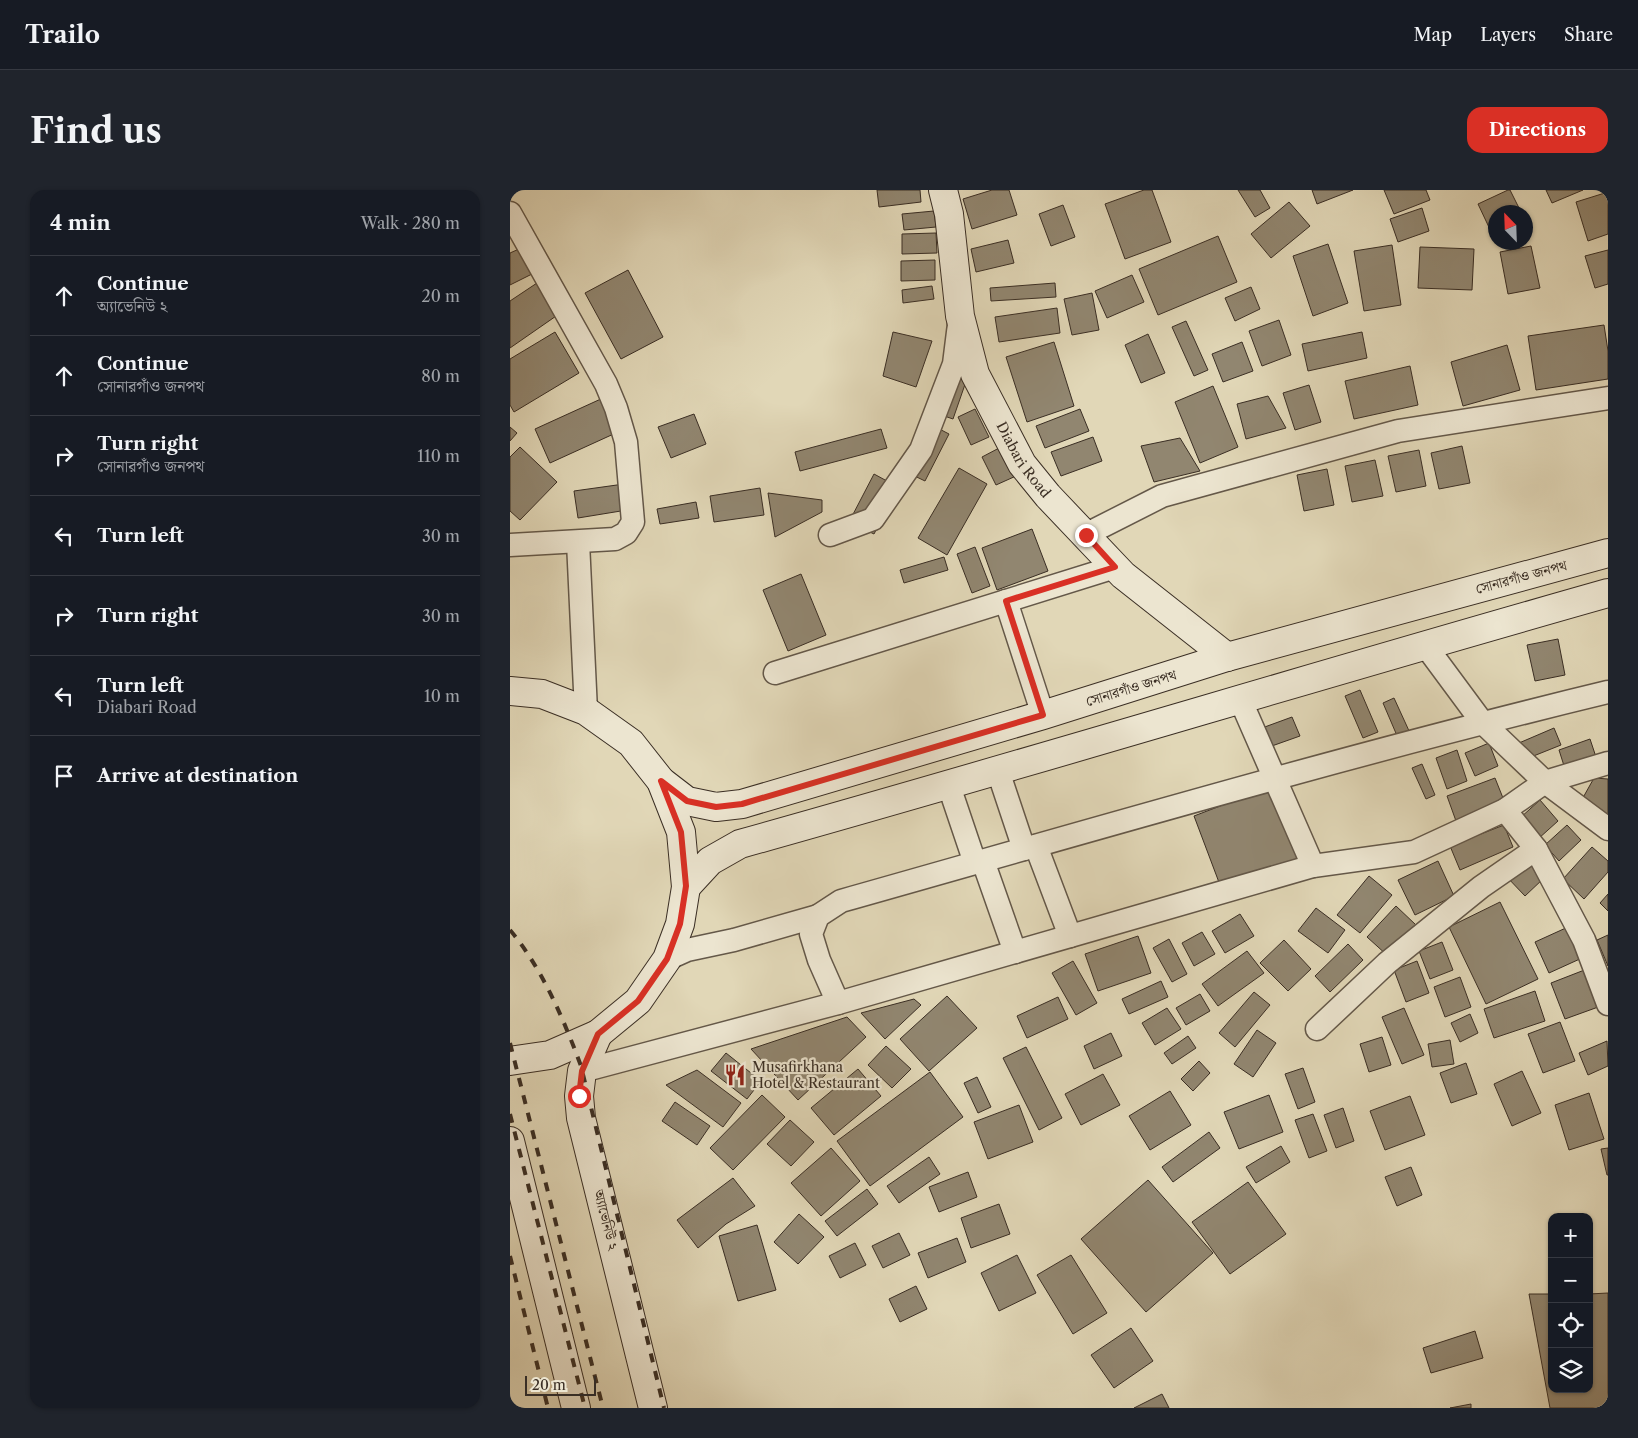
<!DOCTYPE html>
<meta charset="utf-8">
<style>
body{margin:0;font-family:"Libre Caslon Text","Noto Serif Bengali",serif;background:#20242c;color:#f1f3f6}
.controls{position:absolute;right:15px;bottom:15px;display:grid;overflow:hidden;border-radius:10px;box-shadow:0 1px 4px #0004}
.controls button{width:45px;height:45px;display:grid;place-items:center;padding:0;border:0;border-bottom:1px solid #363941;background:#171b24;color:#f1f3f6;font:25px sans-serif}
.compass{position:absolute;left:978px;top:15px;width:45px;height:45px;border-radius:50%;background:#171b24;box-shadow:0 1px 4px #0004;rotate:337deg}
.scale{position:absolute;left:15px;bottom:12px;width:71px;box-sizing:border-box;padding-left:5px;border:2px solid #3a2e24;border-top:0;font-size:14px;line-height:18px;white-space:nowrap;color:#3a2e24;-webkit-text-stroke:4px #ece5d0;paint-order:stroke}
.stop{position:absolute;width:15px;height:15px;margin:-11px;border:4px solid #d93025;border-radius:50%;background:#fff}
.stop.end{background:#d93025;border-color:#fff;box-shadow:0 1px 5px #0008}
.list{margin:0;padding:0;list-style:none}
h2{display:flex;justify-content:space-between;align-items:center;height:65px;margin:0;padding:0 20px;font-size:21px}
h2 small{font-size:16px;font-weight:400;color:#9ea1a6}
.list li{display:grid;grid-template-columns:32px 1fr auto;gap:15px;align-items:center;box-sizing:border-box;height:80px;padding:0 20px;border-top:1px solid #363941}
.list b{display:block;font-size:19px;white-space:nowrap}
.list p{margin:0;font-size:16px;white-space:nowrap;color:#9ea1a6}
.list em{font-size:16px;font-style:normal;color:#9ea1a6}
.icon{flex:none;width:28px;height:28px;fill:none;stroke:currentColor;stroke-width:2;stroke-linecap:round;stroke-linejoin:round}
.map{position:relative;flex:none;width:1098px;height:1218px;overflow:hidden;border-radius:15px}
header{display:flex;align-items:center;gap:30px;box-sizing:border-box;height:70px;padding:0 25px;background:#171b24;border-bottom:1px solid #363941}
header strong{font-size:24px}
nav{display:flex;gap:28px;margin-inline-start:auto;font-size:18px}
.intro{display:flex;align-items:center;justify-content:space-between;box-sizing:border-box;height:120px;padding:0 30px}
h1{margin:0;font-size:35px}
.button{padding:12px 22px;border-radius:15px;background:#d93025;color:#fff;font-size:18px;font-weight:700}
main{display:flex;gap:30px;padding:0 30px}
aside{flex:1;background:#171b24;border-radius:15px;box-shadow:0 1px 4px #0004}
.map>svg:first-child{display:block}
.building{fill:#918670;stroke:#3a2e24}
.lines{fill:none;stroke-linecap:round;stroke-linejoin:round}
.street-casing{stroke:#645849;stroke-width:25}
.secondary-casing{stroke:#3a2e24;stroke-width:30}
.street{stroke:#ece5d0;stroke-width:22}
.secondary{stroke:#ece5d0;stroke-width:28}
.rail{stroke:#3a2e24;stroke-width:4;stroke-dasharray:9 9;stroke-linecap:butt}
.route{stroke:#d93025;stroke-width:6}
.labels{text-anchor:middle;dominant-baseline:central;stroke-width:4.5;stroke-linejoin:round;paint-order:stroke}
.street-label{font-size:14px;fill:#3a2e24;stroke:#ece5d0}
.poi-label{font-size:14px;fill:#3a2e24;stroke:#ece5d0;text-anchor:start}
</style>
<header>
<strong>Trailo</strong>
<nav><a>Map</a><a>Layers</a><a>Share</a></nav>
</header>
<div class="intro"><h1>Find us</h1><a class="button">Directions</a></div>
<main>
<aside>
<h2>4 min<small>Walk · 280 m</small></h2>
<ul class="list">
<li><svg class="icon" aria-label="ahead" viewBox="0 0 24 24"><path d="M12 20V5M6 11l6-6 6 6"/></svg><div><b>Continue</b><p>অ্যাভেনিউ ২</p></div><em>20 m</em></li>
<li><svg class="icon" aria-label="ahead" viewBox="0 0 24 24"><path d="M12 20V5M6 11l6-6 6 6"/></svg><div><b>Continue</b><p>সোনারগাঁও জনপথ</p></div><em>80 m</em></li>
<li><svg class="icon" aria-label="right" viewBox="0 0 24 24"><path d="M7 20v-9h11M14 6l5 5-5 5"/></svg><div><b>Turn right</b><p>সোনারগাঁও জনপথ</p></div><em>110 m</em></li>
<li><svg class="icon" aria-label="left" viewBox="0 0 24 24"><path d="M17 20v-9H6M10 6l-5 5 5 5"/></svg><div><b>Turn left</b></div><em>30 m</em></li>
<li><svg class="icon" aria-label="right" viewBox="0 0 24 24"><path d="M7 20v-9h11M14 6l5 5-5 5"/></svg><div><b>Turn right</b></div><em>30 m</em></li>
<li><svg class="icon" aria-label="left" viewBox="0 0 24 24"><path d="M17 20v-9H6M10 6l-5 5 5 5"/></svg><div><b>Turn left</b><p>Diabari Road</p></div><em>10 m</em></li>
<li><svg class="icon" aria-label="arrive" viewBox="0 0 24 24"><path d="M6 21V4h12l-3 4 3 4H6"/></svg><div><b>Arrive at destination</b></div></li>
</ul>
</aside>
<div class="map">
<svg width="1098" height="1218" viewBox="0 0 1098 1218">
<rect width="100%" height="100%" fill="#e1d7b7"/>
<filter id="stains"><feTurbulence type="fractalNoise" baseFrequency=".004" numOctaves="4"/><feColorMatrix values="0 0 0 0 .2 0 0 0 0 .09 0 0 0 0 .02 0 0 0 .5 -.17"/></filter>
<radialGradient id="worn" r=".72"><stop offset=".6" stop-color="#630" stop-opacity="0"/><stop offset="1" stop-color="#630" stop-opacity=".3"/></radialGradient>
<g class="building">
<path d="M367 0H410L411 12 369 17Z"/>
<path d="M482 0H499L507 25 462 39 453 9Z"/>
<path d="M634 0H642L661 52 615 69 595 14Z"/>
<path d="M728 0H750L760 18 745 27Z"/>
<path d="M802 0H843L807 14Z"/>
<path d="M874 0H916L920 10 884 24Z"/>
<path d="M998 0H1000L1011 22H986L985 50 968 14Z"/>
<path d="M1036 0H1073L1042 13Z"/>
<path d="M1098 2V44L1078 51 1066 12Z"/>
<path d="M779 12 800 36 761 68 741 44Z"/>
<path d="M553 15 565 47 541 56 529 24Z"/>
<path d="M912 18 919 41 888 52 880 29Z"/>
<path d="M424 21 426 37 394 40 392 24Z"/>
<path d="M426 43 427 63 392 64V44Z"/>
<path d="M708 46 727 92 648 125 629 79Z"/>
<path d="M498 50 504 73 466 82 461 59Z"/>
<path d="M818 54 838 113 803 126 783 66Z"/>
<path d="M882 55 891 115 854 121 844 61Z"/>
<path d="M1021 56 1030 98 998 104 990 62Z"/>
<path d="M910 57 964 59 962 100 908 98Z"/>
<path d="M9 59 22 84 0 95V63Z"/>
<path d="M1098 60V94L1085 98 1075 66Z"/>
<path d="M425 70V90L391 91V71Z"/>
<path d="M118 80 153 147 111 169 75 103Z"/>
<path d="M622 85 634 112 597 128 585 101Z"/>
<path d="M27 93 49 124 0 158V111Z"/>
<path d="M545 93 546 107 481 111 480 98Z"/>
<path d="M422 96 424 109 393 113 392 100Z"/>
<path d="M741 97 750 119 725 131 715 108Z"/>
<path d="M582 103 589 140 562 145 554 109Z"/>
<path d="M547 118 550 143 489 152 485 127Z"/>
<path d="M769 130 781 165 752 176 739 141Z"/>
<path d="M676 131 698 180 684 186 662 137Z"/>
<path d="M1094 135 1098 161V189L1026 200 1018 146Z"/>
<path d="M45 142 69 183 4 222 0 215V169Z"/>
<path d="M383 142 422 151 406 197 373 186Z"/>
<path d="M852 142 857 168 798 181 792 154Z"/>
<path d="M638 144 655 183 631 193 615 155Z"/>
<path d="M544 152 564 216 517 232 496 167Z"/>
<path d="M732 152 743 181 713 192 702 164Z"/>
<path d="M997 155 1010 200 953 216 941 172Z"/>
<path d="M433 171 460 180 443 229 417 220Z"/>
<path d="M900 176 908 215 844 229 835 191Z"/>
<path d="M799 195 811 232 785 240 773 203Z"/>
<path d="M703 196 728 257 690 273 665 212Z"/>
<path d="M758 206 776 238 736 249 727 214Z"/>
<path d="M93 208 108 242 40 273 25 239Z"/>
<path d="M465 219 479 247 461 255 448 227Z"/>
<path d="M570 219 579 241 535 258 526 236Z"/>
<path d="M184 224 196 254 161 268 148 237Z"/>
<path d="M414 231 439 244 415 291 390 279Z"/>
<path d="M0 237 7 243 0 251Z"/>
<path d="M371 239 377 258 290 281 285 262Z"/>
<path d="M583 247 592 271 551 286 541 262Z"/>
<path d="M670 248 690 281 644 292 631 256Z"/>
<path d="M952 256 960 293 929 299 921 263Z"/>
<path d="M10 257 47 292 10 330 0 321V267Z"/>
<path d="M491 257 506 286 486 295 472 267Z"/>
<path d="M909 260 916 296 886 302 878 266Z"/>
<path d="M865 270 873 306 842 312 835 276Z"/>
<path d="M449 278 477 294 437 365 408 348Z"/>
<path d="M817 279 824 315 794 321 787 285Z"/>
<path d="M364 284 388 297 364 344 339 332Z"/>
<path d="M114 294 117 320 68 328 64 301Z"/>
<path d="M250 298 254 325 204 332 200 306Z"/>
<path d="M258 303 312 310V322L265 347Z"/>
<path d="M186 312 189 328 150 334 147 319Z"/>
<path d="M522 339 538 381 487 400 472 358Z"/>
<path d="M465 357 480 396 462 403 447 364Z"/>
<path d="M434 367 438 380 394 393 390 380Z"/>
<path d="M291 384 316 445 278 461 253 400Z"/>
<path d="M1048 449 1055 485 1025 491 1017 455Z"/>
<path d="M850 500 868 542 853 548 835 506Z"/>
<path d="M884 508 900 543 888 548 873 513Z"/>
<path d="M782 527 790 546 759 557 752 538Z"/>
<path d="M1044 538 1051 555 1016 569 1009 553Z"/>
<path d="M1080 549 1088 573 1056 582 1049 560Z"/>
<path d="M979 553 988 576 965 586 955 563Z"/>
<path d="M947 560 957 591 937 599 926 568Z"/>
<path d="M912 574 925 605 916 609 902 578Z"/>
<path d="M985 588 995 613 946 631 937 606Z"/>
<path d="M1084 588 1098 589V631L1070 613Z"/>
<path d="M765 595 794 672 713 703 684 626Z"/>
<path d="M1030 610 1048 631 1028 649 1010 628Z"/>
<path d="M994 635 1003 657 950 680 940 656Z"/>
<path d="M1057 635 1071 650 1049 671 1035 655Z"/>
<path d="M1082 657 1098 671V682L1074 709 1053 689Z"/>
<path d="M928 671 944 706 905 725 888 690Z"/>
<path d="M1019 673 1034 688 1015 706 995 685Z"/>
<path d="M859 686 882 705 850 743 827 725Z"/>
<path d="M1098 704V721L1090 713Z"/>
<path d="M990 712 1028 789 976 814 939 737Z"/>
<path d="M886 716 906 735 878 766 857 747Z"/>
<path d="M806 718 835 740 818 763 788 741Z"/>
<path d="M730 724 744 746 715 763 702 741Z"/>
<path d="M1058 737 1072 768 1039 783 1025 752Z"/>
<path d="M692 742 705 764 684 776 672 753Z"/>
<path d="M1098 745V776L1087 750Z"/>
<path d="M628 746 641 783 588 801 575 764Z"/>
<path d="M659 749 677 784 662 792 643 758Z"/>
<path d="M774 750 801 779 778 801 750 773Z"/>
<path d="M932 752 943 780 920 789 909 761Z"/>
<path d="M838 754 853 770 820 802 805 786Z"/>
<path d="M737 761 754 783 708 816 692 794Z"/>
<path d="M563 771 587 813 566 825 542 783Z"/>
<path d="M907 771 919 803 896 812 884 780Z"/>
<path d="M1077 779 1091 816 1055 829 1041 793Z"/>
<path d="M950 787 961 817 935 827 924 797Z"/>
<path d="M651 791 658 807 619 824 612 809Z"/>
<path d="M1025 801 1035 831 984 848 974 819Z"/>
<path d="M744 802 760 815 725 857 709 843Z"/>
<path d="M690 804 700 821 676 835 666 818Z"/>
<path d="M437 806 467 838 419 881 390 849Z"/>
<path d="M548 807 558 829 517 848 507 826Z"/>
<path d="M404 809 411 815 375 849 351 823Z"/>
<path d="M657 818 671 839 645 855 632 833Z"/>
<path d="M894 818 914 865 892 874 872 827Z"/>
<path d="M960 824 968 843 950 852 941 833Z"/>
<path d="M337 827 356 847 288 910 241 859Z"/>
<path d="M1050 832 1065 871 1033 883 1018 844Z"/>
<path d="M747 840 766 853 743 887 724 874Z"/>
<path d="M601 843 612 866 584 879 574 856Z"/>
<path d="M678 846 686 858 662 874 654 863Z"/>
<path d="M872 847 881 875 859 882 850 854Z"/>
<path d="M940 850 944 874 922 877 918 854Z"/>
<path d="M1097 851 1098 876 1078 885 1069 863Z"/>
<path d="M376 856 401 879 382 898 358 875Z"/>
<path d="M516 857 552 928 529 940 493 868Z"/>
<path d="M216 863 251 891 237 909 201 881Z"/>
<path d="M689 871 700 883 683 901 671 889Z"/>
<path d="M956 873 967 904 941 913 930 883Z"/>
<path d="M793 878 805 912 788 919 775 884Z"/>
<path d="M348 879 371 906 324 945 301 918Z"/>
<path d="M187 880 231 913 213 937 156 895Z"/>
<path d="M1012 881 1031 923 1002 936 984 894Z"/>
<path d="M420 882 453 927 360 996 327 951Z"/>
<path d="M593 884 610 915 571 935 555 904Z"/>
<path d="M467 887 481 917 468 923 454 893Z"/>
<path d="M660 901 681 935 640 960 619 926Z"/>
<path d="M1079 903 1094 949 1059 960 1045 915Z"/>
<path d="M252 905 275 927 223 980 200 958Z"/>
<path d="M759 905 773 942 729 959 714 922Z"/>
<path d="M900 906 915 945 875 960 860 921Z"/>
<path d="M165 912 200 936 187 955 152 931Z"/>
<path d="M509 915 523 952 478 969 464 932Z"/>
<path d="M833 918 844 951 826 958 814 925Z"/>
<path d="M803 924 817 961 799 968 785 930Z"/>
<path d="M280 930 304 952 281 976 257 954Z"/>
<path d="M699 942 710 958 663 992 652 977Z"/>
<path d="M771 956 780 972 746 993 736 977Z"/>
<path d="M321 958 350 991 311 1026 281 993Z"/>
<path d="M1098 958V985H1097L1091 959Z"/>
<path d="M419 967 430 984 389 1013 377 996Z"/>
<path d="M901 977 912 1005 887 1016 875 987Z"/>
<path d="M458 982 467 1007 429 1022 419 997Z"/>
<path d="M223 988 245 1016 216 1034 188 1058 167 1030Z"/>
<path d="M638 990 703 1063 636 1122 571 1049Z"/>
<path d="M738 992 776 1044 720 1084 682 1032Z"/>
<path d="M357 999 368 1014 327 1046 315 1031Z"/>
<path d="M489 1014 500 1044 461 1058 451 1028Z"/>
<path d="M289 1024 314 1047 288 1074 264 1052Z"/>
<path d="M247 1035 266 1100 228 1111 209 1046Z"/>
<path d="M389 1043 400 1065 373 1078 362 1056Z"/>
<path d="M447 1048 456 1072 418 1088 408 1063Z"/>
<path d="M345 1053 356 1075 330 1088 319 1066Z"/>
<path d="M507 1065 526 1103 489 1121 471 1083Z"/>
<path d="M561 1065 597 1123 563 1144 527 1085Z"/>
<path d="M406 1096 417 1119 390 1132 379 1109Z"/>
<path d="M1098 1103V1218H1040L1019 1104H1042V1199H1079V1104Z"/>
<path d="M621 1138 643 1171 604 1198 581 1165Z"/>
<path d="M965 1141 973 1168 921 1183 913 1158Z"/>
<path d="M652 1204 659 1218H624Z"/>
<path d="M961 1214V1218H940Z"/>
</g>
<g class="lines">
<g class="street-casing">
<g id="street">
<path d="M0 23 96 194 106 218 116 252 123 332 116 343 105 349 0 355"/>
<path d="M320 345 363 329 411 260 444 174 449 134"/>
<path d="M575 345 652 306 888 241 1098 208"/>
<path d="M68 352 76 521"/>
<path d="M496 411 533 525"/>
<path d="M915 455 972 532 1035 592 1098 639"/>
<path d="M265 483 605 377"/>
<path d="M730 509 803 676"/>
<path d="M488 581 514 659"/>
<path d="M439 596 465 673"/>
<path d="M995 620 1026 659 1074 750 1098 814"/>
<path d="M526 656 560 746"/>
<path d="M473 671 505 762"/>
<path d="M157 769 177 760 224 750 308 726"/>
<path d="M328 813 309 770 301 744 308 726 331 711C586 639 841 564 1098 502"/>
<path d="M807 839 877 773 971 697 1026 659"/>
<path d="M72 881 328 813 803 676 904 662 995 620 1035 592 1098 573"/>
</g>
</g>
<g class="secondary-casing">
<g id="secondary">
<path id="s1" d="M433 0 439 24 450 126 465 184 512 274 538 306 613 385 717 467"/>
<path d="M0 501 32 504 76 521 121 553 151 591 171 642 176 697 170 734 157 769 128 811 88 844 40 865 0 871"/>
<path d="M151 591 177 611 206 617 232 614 533 525 717 467 1098 363"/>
<path d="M176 697 200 671 230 654C520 573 808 485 1098 403"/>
<path d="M88 844 72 881 69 906 71 928 143 1218"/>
<path d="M0 951 66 1218"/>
</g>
</g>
<use href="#street" class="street"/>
<use href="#secondary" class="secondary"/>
<g class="rail">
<path d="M0 740C32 778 54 830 71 876L154 1218"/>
<path d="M0 853 93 1218"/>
<path d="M0 924 75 1218"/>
<path d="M0 1066 38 1218"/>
</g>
</g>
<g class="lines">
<path class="route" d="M69 906 72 881 88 844 128 811 157 769 170 734 176 696 171 642 151 591 177 611 206 617 232 614 533 525 496 411 605 377 576 345"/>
</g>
<defs>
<g id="restaurant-bare" transform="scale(1.725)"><path d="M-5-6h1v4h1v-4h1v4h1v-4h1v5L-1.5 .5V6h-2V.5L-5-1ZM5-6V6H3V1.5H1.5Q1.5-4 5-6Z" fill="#8f2418" stroke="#ece5d0" stroke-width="2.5" paint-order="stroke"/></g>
</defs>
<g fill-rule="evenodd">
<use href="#restaurant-bare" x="225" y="885"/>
</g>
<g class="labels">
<g class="street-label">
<text stroke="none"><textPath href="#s1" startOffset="286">Diabari Road</textPath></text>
<text transform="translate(1011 387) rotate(-15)">সোনারগাঁও জনপথ</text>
<text transform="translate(621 498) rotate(-17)">সোনারগাঁও জনপথ</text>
<text transform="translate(96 1030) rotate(76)">অ্যাভেনিউ ২</text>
</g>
<g class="poi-label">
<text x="242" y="877">Musafirkhana<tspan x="242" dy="16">Hotel &amp; Restaurant</tspan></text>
</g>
</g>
<rect width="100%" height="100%" filter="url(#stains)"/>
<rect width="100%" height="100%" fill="url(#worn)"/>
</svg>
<div class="controls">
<button>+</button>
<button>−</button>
<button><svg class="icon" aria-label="locate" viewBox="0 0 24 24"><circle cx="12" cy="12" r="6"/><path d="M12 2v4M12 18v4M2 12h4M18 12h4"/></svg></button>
<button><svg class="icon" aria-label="layers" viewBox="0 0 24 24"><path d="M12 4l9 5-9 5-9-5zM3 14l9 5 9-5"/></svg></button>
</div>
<svg class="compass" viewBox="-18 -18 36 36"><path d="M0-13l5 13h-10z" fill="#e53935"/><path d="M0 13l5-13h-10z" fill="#9ea1a6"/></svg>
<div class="scale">20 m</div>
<div class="stop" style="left:69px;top:906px"></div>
<div class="stop end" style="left:576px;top:345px"></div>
</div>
</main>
